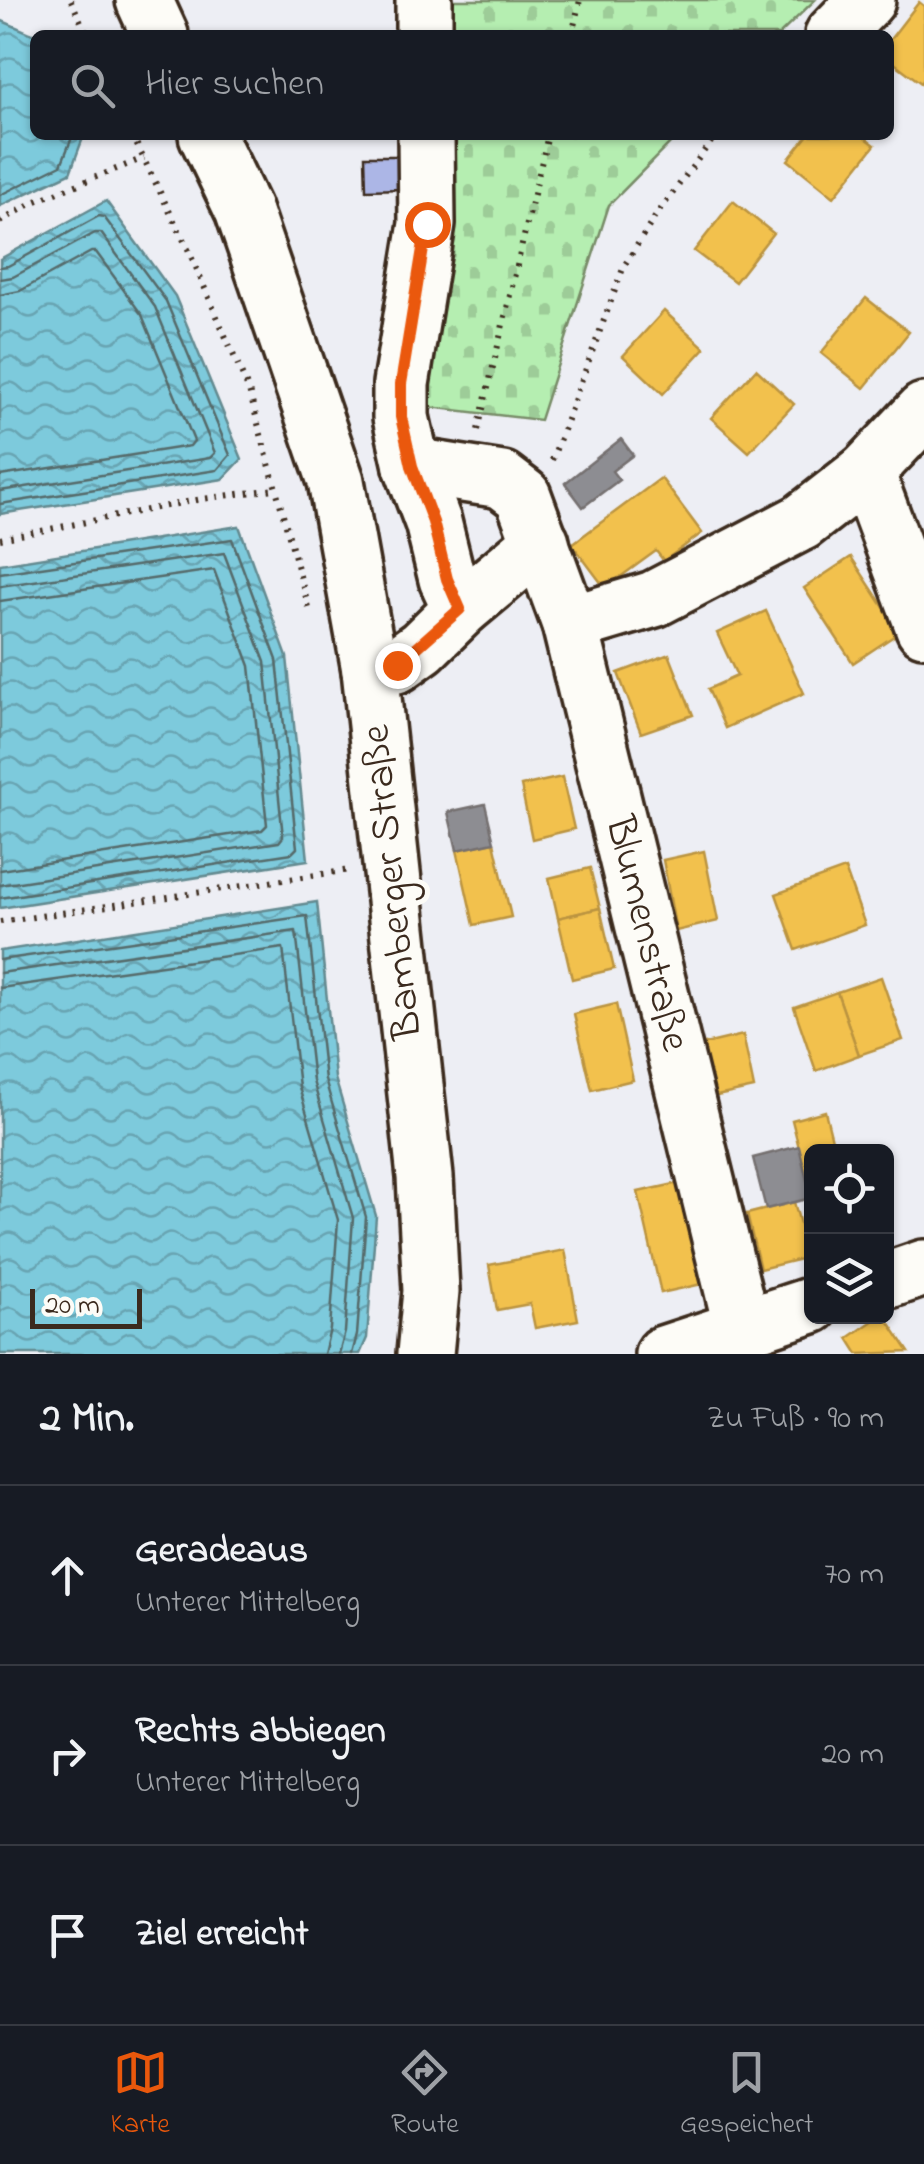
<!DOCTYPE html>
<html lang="de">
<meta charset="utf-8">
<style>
body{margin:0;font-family:"Indie Flower",sans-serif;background:#20242c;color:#f1f3f6}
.controls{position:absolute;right:30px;bottom:30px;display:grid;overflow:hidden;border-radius:15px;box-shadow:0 2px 8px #0004}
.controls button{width:90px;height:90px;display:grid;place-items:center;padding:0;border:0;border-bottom:2px solid #363941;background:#171b24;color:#f1f3f6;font:50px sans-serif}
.scale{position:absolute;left:30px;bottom:25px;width:112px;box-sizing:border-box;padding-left:10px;border:5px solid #3b2a1e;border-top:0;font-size:28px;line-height:35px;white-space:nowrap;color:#3b2a1e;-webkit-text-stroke:8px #fdfcf7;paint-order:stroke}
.stop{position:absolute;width:30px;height:30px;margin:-22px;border:8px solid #ea580c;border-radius:50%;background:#fff}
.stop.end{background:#ea580c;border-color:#fff;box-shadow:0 2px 10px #0008}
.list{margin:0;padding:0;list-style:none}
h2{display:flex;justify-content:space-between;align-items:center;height:130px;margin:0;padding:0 40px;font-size:42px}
h2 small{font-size:32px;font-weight:400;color:#9ea1a6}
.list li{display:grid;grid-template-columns:65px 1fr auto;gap:30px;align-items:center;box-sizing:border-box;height:180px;padding:0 40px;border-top:2px solid #363941}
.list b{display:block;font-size:38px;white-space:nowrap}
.list p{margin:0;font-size:32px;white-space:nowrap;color:#9ea1a6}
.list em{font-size:32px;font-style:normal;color:#9ea1a6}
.icon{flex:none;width:55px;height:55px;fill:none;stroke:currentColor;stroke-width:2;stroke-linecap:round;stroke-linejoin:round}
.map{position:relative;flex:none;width:924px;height:1354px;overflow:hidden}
.search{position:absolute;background:#171b24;box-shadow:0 2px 8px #0004;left:30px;right:30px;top:30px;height:110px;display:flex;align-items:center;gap:25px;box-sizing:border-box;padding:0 35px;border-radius:15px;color:#9ea1a6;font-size:38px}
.sheet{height:670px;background:#171b24}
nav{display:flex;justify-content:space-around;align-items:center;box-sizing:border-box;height:140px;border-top:2px solid #363941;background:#171b24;font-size:28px;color:#9ea1a6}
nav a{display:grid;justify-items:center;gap:5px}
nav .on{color:#ea580c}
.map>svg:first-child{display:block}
.cemetery{fill:url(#cemetery-stones);stroke:#788c68;stroke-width:2.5}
.water{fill:url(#water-waves);stroke:#638a90;stroke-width:2.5}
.homes{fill:#f2c14e;stroke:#bb9440;stroke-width:2.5}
.industry{fill:#8d8d92;stroke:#746f6f;stroke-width:2.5}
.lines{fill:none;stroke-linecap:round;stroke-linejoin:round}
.shore{stroke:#556a6a;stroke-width:2.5}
.building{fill:#acb6e6;stroke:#3b2a1e;stroke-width:2.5}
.minor-casing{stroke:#3b2a1e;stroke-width:62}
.major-casing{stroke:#3b2a1e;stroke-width:62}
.path{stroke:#3b2a1e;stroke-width:6;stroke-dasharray:2.5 8;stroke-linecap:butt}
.minor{stroke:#fdfcf7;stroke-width:55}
.major{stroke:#fdfcf7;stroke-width:55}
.route{stroke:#ea580c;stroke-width:12}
.labels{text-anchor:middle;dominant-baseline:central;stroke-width:10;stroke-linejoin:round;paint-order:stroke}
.street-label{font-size:42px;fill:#3b2a1e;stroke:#fdfcf7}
</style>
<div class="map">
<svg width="924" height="1354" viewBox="0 0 924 1354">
<defs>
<pattern id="cemetery-stones" width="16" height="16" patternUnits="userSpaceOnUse" patternTransform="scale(2.5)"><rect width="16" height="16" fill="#b5eeb1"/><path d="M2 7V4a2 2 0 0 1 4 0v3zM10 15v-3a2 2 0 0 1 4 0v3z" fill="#9dcc98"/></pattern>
<pattern id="water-waves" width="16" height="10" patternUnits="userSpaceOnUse" patternTransform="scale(2.5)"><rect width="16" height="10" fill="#7dcadc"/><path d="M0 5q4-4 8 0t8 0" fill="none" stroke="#68a4b2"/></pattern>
</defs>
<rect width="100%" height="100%" fill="#edeef4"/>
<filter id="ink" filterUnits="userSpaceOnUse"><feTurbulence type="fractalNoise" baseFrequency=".01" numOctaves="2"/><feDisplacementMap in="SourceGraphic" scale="20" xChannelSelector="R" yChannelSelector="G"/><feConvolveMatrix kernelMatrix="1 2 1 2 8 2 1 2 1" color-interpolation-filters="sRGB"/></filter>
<g filter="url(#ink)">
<g class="cemetery">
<path d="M447 0H815L779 35H447Z"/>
<path d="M448 135H678L609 205 540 420 411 405Z"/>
</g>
<g class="water">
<path d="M0 20 35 35V135H84L70 173 0 206Z"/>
<path d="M106 201 175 296 242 459 223 479 0 514V259Z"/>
<path d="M239 526 287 657 308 860 0 908V564Z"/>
<path d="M317 902 335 1078 376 1216 367 1338 360 1354H0V951Z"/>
</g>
<g class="homes">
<path d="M919 2 924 6V79L921 83 889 59V41Z"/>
<path d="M808 135H862L875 145 834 197 788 160Z"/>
<path d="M733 201 773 233 735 282 694 251Z"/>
<path d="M866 298 909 332 864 388 821 353Z"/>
<path d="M664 311 705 348 663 394 623 356Z"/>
<path d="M756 369 794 404 749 452 711 418Z"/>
<path d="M661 478 702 533 664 561 656 551 605 588 572 544Z"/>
<path d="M851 557 900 632 853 663 804 588Z"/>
<path d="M766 611 804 693 725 728 708 689 737 676 717 633Z"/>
<path d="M669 654 693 715 641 733 618 673Z"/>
<path d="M562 777 574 829 532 839 521 786Z"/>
<path d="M494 842 511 917 474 925 457 850Z"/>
<path d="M704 851 718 921 676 931 663 860Z"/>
<path d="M590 868 600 908 558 918 549 878Z"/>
<path d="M845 869 865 925 796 950 776 894Z"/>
<path d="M600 908 614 969 572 979 558 918Z"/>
<path d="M881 977 903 1040 859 1055 837 992Z"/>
<path d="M837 992 859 1055 816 1071 794 1007Z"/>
<path d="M616 1004 633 1080 592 1090 574 1014Z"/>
<path d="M743 1035 754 1088 712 1097 701 1045Z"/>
<path d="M825 1111 835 1152H812V1199L792 1120Z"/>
<path d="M679 1183 702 1284 661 1293 638 1192Z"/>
<path d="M794 1202 809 1257 760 1269 747 1214Z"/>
<path d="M565 1250 578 1320 535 1328 530 1304 497 1310 489 1265Z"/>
<path d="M880 1316H885L909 1352 858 1354 848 1338Z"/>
</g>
<g class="industry">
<path d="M621 439 633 455 612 471 619 480 583 507 565 483Z"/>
<path d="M485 804 494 842 457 850 448 812Z"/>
<path d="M799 1146 811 1198 766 1209 753 1158Z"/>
</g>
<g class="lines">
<g class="shore">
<path d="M0 195 61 165 73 135"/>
<path d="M0 267 8 266 99 216 104 217 166 301 230 455 217 470 0 504"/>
<path d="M0 279 13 277 95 233H101L155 307 215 453 210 458 0 491"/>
<path d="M0 295 20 291 91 252H96L142 315 194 441 190 446 0 476"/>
<path d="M0 573 232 539 277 660 297 848 292 853 0 898"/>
<path d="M0 586 224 553 265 662 283 837 279 842 0 885"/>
<path d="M0 601 214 570 250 666 267 825 262 830 0 870"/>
<path d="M0 960 307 916 325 1080 366 1217 357 1335 352 1354"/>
<path d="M0 973 296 931 313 1081 353 1218 345 1332 339 1354"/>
<path d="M0 988 283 948 299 1087 338 1220 330 1329 324 1354"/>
</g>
</g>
<path class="building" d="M365 156H404V189L366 190Z"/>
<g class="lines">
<g class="minor-casing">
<g id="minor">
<path d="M424 0V35"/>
<path d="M833 35 867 0"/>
<path d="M426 135 427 224 401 384V417L412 466 433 522 447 579 461 609"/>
<path d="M412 466 502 480 523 496 570 624 742 1328"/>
<path d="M866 472 924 628"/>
<path d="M570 624 654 599 802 522 866 472 924 411"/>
<path d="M370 670 397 665 422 647 461 609 541 542"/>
<path d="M886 1281 924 1268"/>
<path d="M663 1354 812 1305"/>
</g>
</g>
<g class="major-casing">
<g id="major">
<path d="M144 0 160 35"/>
<path d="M207 135 243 210 336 481 370 670 425 1177 431 1291 425 1354"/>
</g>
</g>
<g class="path">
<path d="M71 0 87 35"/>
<path d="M572 35 580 0"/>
<path d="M132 135 188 249 249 391 310 612"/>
<path d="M0 222 36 201 144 158"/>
<path d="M478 430 548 135"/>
<path d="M552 460 624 266 655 217 716 135"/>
<path d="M0 539 202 499 275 489"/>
<path d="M0 922 350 870"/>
</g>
<use href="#minor" class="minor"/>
<use href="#major" class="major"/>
</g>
</g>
<g class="lines" filter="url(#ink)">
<path class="route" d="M397 665 460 609 447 579 433 522 412 466 401 417V384L427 224"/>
</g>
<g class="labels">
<g class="street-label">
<text transform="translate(393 882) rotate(-96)">Bamberger Straße</text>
<text transform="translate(646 934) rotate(76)">Blumenstraße</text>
</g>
</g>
</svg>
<div class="controls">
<button><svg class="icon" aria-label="locate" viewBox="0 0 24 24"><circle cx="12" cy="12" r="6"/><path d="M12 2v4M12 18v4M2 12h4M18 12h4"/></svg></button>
<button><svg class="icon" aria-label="layers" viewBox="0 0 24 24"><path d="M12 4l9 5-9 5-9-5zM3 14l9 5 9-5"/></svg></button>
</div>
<div class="scale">20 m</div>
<div class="stop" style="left:427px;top:224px"></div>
<div class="stop end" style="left:397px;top:665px"></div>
<div class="search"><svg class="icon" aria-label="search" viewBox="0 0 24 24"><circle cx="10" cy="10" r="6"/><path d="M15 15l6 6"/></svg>Hier suchen</div>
</div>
<section class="sheet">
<h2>2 Min.<small>Zu Fuß · 90 m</small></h2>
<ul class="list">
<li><svg class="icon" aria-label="ahead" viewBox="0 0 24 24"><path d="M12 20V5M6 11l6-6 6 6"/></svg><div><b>Geradeaus</b><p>Unterer Mittelberg</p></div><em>70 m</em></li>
<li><svg class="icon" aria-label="right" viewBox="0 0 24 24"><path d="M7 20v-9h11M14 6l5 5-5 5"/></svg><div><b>Rechts abbiegen</b><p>Unterer Mittelberg</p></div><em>20 m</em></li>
<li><svg class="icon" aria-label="arrive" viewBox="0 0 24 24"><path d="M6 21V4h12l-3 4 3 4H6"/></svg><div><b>Ziel erreicht</b></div></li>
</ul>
</section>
<nav>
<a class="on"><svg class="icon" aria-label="map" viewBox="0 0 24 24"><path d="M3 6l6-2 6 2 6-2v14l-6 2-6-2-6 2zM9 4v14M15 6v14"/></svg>Karte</a>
<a><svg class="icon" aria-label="directions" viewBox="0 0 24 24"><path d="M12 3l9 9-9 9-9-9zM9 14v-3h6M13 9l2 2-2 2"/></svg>Route</a>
<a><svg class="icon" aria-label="saved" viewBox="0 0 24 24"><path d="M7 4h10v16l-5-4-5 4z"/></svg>Gespeichert</a>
</nav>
